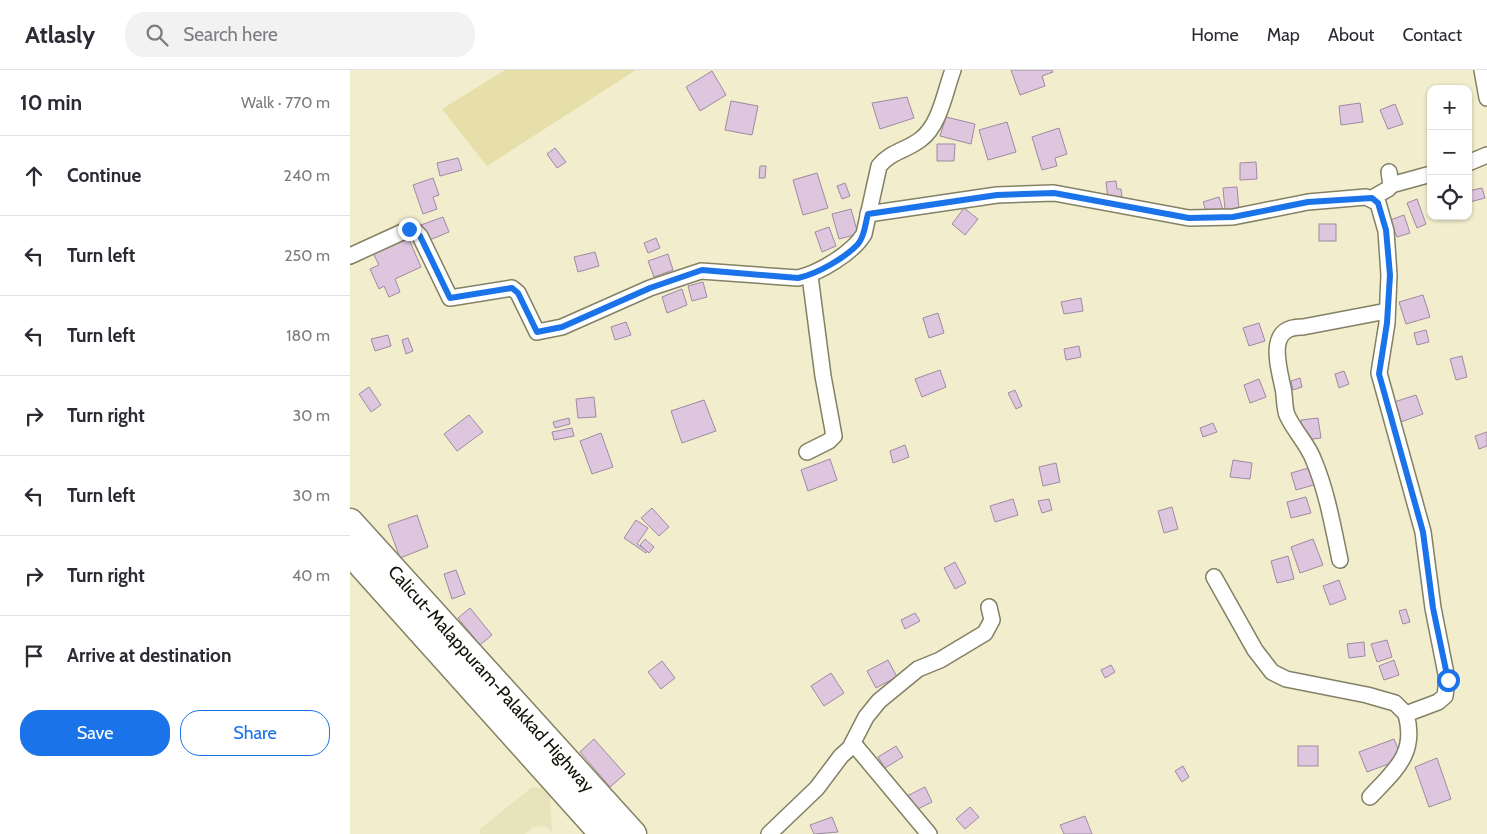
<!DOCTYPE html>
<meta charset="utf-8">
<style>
body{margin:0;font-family:Cabin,sans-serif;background:#f2f2f3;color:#2b2b33}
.controls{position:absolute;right:15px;top:15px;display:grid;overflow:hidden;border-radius:10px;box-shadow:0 1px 4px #0004}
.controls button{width:45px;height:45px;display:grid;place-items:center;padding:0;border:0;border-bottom:1px solid #e1e1e2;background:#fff;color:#2b2b33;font:25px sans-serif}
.stop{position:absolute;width:15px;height:15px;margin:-11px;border:4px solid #1a73e8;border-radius:50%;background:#fff}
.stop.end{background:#1a73e8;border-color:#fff;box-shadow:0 1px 5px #0008}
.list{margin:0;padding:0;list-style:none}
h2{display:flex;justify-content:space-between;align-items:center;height:65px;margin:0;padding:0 20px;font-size:21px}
h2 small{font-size:16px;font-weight:400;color:#7c7c81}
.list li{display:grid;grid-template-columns:32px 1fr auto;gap:15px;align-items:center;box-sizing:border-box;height:80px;padding:0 20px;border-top:1px solid #e1e1e2}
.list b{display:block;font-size:19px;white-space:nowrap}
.list em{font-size:16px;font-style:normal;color:#7c7c81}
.actions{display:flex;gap:10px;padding:15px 20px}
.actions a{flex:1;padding:11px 0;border:1px solid #1a73e8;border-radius:20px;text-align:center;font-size:18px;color:#1a73e8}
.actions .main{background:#1a73e8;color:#fff}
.icon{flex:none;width:28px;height:28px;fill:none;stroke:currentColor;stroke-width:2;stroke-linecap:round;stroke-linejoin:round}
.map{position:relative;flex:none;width:1137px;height:764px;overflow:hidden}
header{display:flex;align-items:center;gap:30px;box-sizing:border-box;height:70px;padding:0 25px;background:#fff;border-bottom:1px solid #e1e1e2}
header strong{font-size:24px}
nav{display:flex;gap:28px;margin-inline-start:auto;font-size:18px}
.search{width:350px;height:45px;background:#f2f2f3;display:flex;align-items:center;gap:12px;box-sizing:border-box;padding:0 18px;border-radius:20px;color:#7c7c81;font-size:19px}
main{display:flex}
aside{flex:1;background:#fff}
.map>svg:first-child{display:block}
.built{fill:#e8e3bb}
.green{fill:#e7dfa9}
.building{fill:#dec6df;stroke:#9f8aa1}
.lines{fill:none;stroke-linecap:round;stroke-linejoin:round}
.street-casing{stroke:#848063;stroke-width:18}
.highway-casing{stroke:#848063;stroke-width:29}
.street{stroke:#fff;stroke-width:15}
.highway{stroke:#fff;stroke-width:26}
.route{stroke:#1a73e8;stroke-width:6}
.labels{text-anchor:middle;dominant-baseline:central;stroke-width:4;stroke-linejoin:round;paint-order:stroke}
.street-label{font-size:18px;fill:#131107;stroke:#fff}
</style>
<header>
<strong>Atlasly</strong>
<div class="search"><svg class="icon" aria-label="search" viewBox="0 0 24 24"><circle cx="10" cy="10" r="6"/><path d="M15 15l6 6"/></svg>Search here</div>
<nav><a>Home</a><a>Map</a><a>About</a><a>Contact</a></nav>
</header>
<main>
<aside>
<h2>10 min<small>Walk · 770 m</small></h2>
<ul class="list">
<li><svg class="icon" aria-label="ahead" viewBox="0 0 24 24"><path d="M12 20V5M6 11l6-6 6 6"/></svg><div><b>Continue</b></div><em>240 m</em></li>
<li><svg class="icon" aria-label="left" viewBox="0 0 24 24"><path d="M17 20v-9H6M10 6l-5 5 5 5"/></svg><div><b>Turn left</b></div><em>250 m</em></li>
<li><svg class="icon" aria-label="left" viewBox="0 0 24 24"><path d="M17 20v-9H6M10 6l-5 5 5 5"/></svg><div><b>Turn left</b></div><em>180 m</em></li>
<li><svg class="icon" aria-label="right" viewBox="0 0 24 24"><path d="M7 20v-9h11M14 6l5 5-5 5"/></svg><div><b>Turn right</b></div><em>30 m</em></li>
<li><svg class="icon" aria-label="left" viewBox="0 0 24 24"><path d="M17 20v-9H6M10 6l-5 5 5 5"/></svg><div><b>Turn left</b></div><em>30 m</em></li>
<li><svg class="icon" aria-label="right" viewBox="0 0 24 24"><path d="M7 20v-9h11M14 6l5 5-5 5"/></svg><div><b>Turn right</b></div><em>40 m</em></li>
<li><svg class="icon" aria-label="arrive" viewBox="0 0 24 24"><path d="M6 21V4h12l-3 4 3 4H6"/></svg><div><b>Arrive at destination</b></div></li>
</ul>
<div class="actions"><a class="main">Save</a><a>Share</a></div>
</aside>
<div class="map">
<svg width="1137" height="764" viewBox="0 0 1137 764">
<rect width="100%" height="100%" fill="#f1edcd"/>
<path class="built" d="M200 711 206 720 200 727 202 762 195 756 183 757 175 764H130L129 760 182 717 190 718Z"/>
<path class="green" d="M155 0H286L137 96 92 39Z"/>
<g class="building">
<path d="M661 0H702L703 2 692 6 695 16 670 25Z"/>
<path d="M362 1 376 25 350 41 336 17Z"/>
<path d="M557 27 564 48 530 59 522 33Z"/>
<path d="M381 31 408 36 402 65 375 60Z"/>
<path d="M1010 33 1013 52 991 55 989 36Z"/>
<path d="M1045 34 1053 54 1038 59 1030 40Z"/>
<path d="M596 47 625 54 621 74 590 66Z"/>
<path d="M657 52 666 82 638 90 629 60Z"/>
<path d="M709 58 717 84 705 88 707 96 692 100 682 67Z"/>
<path d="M587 74H605L604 91H587Z"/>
<path d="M205 78 216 92 207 98 197 84Z"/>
<path d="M108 88 112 100 90 106 87 93Z"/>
<path d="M906 92 907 109 890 110V93Z"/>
<path d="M410 96H416L415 108H409Z"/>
<path d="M467 103 478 138 453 145 443 110Z"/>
<path d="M83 108 89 125 83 127 87 139 73 144 63 115Z"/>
<path d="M766 111 767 119H771L772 127 758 129 756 112Z"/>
<path d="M495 113 500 126 492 129 487 116Z"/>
<path d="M887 117 889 139 875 140 873 118Z"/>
<path d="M1132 118 1135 128 1120 132 1118 121Z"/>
<path d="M869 127 873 140 857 144 853 132Z"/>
<path d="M1067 129 1076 154 1067 158 1057 133Z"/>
<path d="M614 138 628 149 615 165 602 154Z"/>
<path d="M501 139 508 164 489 169 482 144Z"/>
<path d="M1054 145 1060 163 1047 167 1040 150Z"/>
<path d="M93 147 99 162 77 171 71 155Z"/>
<rect x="969" y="154" width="17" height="17"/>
<path d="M479 157 486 176 472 182 465 162Z"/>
<path d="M58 167 71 197 45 209 50 222 39 227 34 216 29 219 20 199 29 195 23 183Z"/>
<path d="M306 168 310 178 298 183 294 173Z"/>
<path d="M245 182 249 196 228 202 224 187Z"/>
<path d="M318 184 323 200 304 207 298 191Z"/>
<path d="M353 212 357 227 342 231 338 216Z"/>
<path d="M332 219 337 235 317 243 312 227Z"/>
<path d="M1073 225 1080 247 1056 254 1049 232Z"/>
<path d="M731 228 733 241 714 244 711 232Z"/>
<path d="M588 243 594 263 579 268 573 248Z"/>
<path d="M276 252 281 265 265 270 261 257Z"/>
<path d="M909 253 915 271 899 276 893 258Z"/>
<path d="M1076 260 1079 272 1067 275 1064 263Z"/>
<path d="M38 265 41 276 25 281 21 269Z"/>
<path d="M58 268 63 281 56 284 52 270Z"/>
<path d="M729 276 731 287 716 290 714 279Z"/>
<path d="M1112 286 1117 307 1106 310 1100 289Z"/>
<path d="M590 300 596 317 572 327 565 309Z"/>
<path d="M994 301 999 314 989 318 985 304Z"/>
<path d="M950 308 952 317 943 320 941 311Z"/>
<path d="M909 309 916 327 900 333 894 315Z"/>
<path d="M19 317 31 335 21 342 9 324Z"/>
<path d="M665 320 672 336 666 339 658 323Z"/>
<path d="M1066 325 1073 344 1048 353 1041 333Z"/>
<path d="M244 327 246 347 228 348 226 329Z"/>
<path d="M354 330 366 361 332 373 321 341Z"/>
<path d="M119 345 133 362 107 381 94 364Z"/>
<path d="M219 348 220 354 205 358 203 352Z"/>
<path d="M968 348 971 368 954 370 951 350Z"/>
<path d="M863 353 867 362 853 367 850 358Z"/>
<path d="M222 358 224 366 204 370 202 362Z"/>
<path d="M1137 362V376L1129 379 1125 366Z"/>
<path d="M251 363 263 397 242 404 230 371Z"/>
<path d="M555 375 559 387 543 393 540 381Z"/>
<path d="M480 389 487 410 458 421 451 400Z"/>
<path d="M883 390 902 393 900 409 880 407Z"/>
<path d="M706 393 710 412 693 416 689 397Z"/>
<path d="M962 397 967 414 946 420 941 403Z"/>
<path d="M956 427 961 443 941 448 937 432Z"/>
<path d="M663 429 668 445 645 452 640 436Z"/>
<path d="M699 429 702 440 692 443 688 431Z"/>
<path d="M822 437 828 459 814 463 808 441Z"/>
<path d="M302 438 319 457 309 466 291 448Z"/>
<path d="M67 445 78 477 50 488 38 455Z"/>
<path d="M286 450 298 458 287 474 297 481 296 483 274 468Z"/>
<path d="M295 469 304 477 299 483 290 475Z"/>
<path d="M963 469 973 495 950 503 941 477Z"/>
<path d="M938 486 944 509 927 513 921 491Z"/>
<path d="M605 492 616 513 605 519 594 498Z"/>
<path d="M106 500 115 524 102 529 94 504Z"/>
<path d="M989 510 996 529 980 535 973 516Z"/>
<path d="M120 538 142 565 130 575 108 548Z"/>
<path d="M1056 539 1060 552 1053 554 1049 541Z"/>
<path d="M565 543 570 551 555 559 551 550Z"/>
<path d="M1037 570 1042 587 1027 592 1021 574Z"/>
<path d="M1014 572 1015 586 999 588 997 574Z"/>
<path d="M538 590 547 607 526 618 517 601Z"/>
<path d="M1044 590 1049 605 1034 610 1029 596Z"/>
<path d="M312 591 325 608 311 619 298 602Z"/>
<path d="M761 595 765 602 755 608 751 600Z"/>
<path d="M481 603 494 623 474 636 461 616Z"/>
<path d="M244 669 275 704 260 717 230 682Z"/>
<path d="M1044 669 1052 689 1017 702 1009 682Z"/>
<path d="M546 676 553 687 535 698 528 687Z"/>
<rect x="948" y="676" width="20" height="20"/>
<path d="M1087 688 1101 729 1079 737 1065 697Z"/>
<path d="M833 696 839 707 832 712 825 701Z"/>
<path d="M575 717 582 732 564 741 557 726Z"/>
<path d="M620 737 629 747 615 759 606 749Z"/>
<path d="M735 746 742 764H714L710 755Z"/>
<path d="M482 747 488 762 464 764 460 755Z"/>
</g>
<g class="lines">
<g class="street-casing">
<g id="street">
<path d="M1132 0 1137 28"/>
<path d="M1118 93 1137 85"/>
<path d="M1041 115 1081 104"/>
<path d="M1022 128 1038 119 1041 115 1039 102"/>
<path d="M518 144 647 125 704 123 839 148 883 147 958 132 1016 127 1028 133 1036 161 1039 205 1037 253 1029 303 1073 462 1083 538 1097 609 1095 626 1088 632 1056 644C1067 684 1045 700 1020 727"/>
<path d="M0 186 59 159 65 161 70 166 100 228 162 218 168 223 187 262 212 257 300 218 351 201 448 208C469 203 503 183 514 164L529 96C541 81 558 80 571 69 590 55 595 21 603 0"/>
<path d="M457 382 479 371 484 366 473 306 460 206"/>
<path d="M990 490C983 457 977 422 964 391 958 374 944 361 937 345 934 337 935 327 933 318 928 294 916 256 953 257L1037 241"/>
<path d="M864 507 905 580 922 602 936 609 1017 625 1045 633 1056 644"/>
<path d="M503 673 579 764"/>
<path d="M419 764 467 718 491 686 500 678 516 647 529 631 568 599 590 590 635 563 642 550 639 537"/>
</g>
</g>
<g class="highway-casing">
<g id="highway">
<path d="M0 452 283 764"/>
<path d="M0 482 253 764"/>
</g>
</g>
<use href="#street" class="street"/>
<use href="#highway" class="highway"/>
</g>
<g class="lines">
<path class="route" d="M59 159 70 166 100 228 162 218 168 223 187 262 212 257 300 218 352 200 448 208C467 204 495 188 508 174 515 166 515 154 518 144L647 125 704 123 839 148 883 147 958 132 1022 128 1028 133 1036 160 1040 205 1037 253 1029 304 1073 462 1083 538 1098 610"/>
</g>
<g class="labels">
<g class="street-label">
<text transform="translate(141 609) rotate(48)">Calicut-Malappuram-Palakkad Highway</text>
</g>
</g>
</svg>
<div class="controls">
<button>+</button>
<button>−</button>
<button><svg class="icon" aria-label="locate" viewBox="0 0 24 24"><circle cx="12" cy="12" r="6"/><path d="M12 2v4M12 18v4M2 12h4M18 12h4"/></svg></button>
</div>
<div class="stop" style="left:1098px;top:610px"></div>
<div class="stop end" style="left:59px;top:159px"></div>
</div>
</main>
